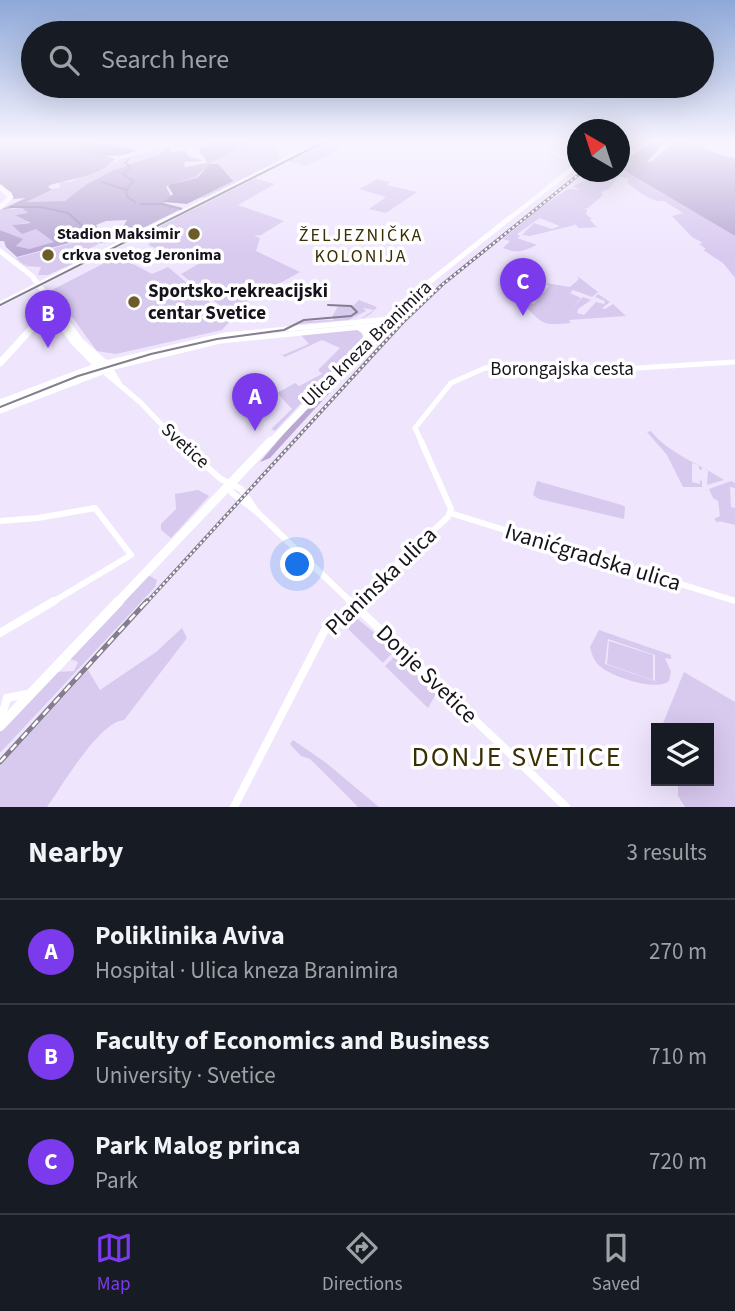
<!DOCTYPE html>
<meta charset="utf-8">
<style>
body{margin:0;font-family:"Source Sans 3",sans-serif;background:#20242c;color:#f1f3f6}
.controls{position:absolute;right:21px;bottom:21px;display:grid;overflow:hidden;border-radius:0px;box-shadow:0 7px 28px #0002}
.controls button{width:63px;height:63px;display:grid;place-items:center;padding:0;border:0;border-bottom:2px solid #363941;background:#171b24;color:#f1f3f6;font:35px sans-serif}
.compass{position:absolute;left:567px;top:119px;width:63px;height:63px;border-radius:50%;background:#171b24;box-shadow:0 7px 28px #0002;rotate:321deg}
.you{position:absolute;left:298px;top:565px;width:24px;height:24px;margin:-18px;border:5px solid #fff;border-radius:50%;background:#1a73e8;box-shadow:0 0 0 10px #1a73e833}
.badge{display:grid;place-items:center;width:46px;height:46px;border-radius:50%;background:#7c3aed;color:#fff;font-size:23px;font-weight:700}
.pin{position:absolute;translate:-50% -58px;filter:drop-shadow(0 2px 4px #0008)}
.pin::after{content:'';position:absolute;top:37px;width:24px;height:21px;background:inherit;clip-path:polygon(0 0,100% 0,50% 100%)}
.list{margin:0;padding:0;list-style:none}
h2{display:flex;justify-content:space-between;align-items:center;height:91px;margin:0;padding:0 28px;font-size:30px}
h2 small{font-size:23px;font-weight:400;color:#9ea1a6}
.list li{display:grid;grid-template-columns:46px 1fr auto;gap:21px;align-items:center;box-sizing:border-box;height:105px;padding:0 28px;border-top:2px solid #363941}
.list b{display:block;font-size:26px;white-space:nowrap}
.list p{margin:0;font-size:23px;white-space:nowrap;color:#9ea1a6}
.list em{font-size:23px;font-style:normal;color:#9ea1a6}
.icon{flex:none;width:38px;height:38px;fill:none;stroke:currentColor;stroke-width:2;stroke-linecap:round;stroke-linejoin:round}
.map{position:relative;flex:none;width:735px;height:807px;overflow:hidden}
.search{position:absolute;background:#171b24;box-shadow:0 7px 28px #0002;left:21px;right:21px;top:21px;height:77px;display:flex;align-items:center;gap:18px;box-sizing:border-box;padding:0 24px;border-radius:38px;color:#9ea1a6;font-size:26px}
.sheet{height:406px;background:#171b24}
nav{display:flex;justify-content:space-around;align-items:center;box-sizing:border-box;height:98px;border-top:2px solid #363941;background:#171b24;font-size:19px;color:#9ea1a6}
nav a{display:grid;justify-items:center;gap:4px}
nav .on{color:#7c3aed}
.map>svg:first-child{display:block}
.green{fill:#d8c9ef;fill-rule:evenodd}
.forest{fill:#b8a8d2}
.water{fill:#a696c0}
.lines{fill:none;stroke-linecap:round;stroke-linejoin:round}
.stream{stroke:#a696c0;stroke-width:2}
.minor-far3{stroke:#fff;stroke-width:2.5}
.minor-far2{stroke:#fff;stroke-width:5}
.minor-far1{stroke:#fff;stroke-width:6}
.minor{stroke:#fff;stroke-width:8}
.major-far4{stroke:#fff;stroke-width:4.5}
.major-far3{stroke:#fff;stroke-width:5}
.major-far2{stroke:#fff;stroke-width:7}
.major-far1{stroke:#fff;stroke-width:9}
.major{stroke:#fff;stroke-width:10}
.tram{stroke:#847e8e;stroke-width:2}
.rail-far1-casing{stroke:#847e8e;stroke-width:3.5}
.rail-casing{stroke:#847e8e;stroke-width:5}
.rail-far1{stroke:#fff;stroke-width:2;stroke-dasharray:2.5;stroke-linecap:butt}
.rail{stroke:#fff;stroke-width:2.5;stroke-dasharray:8;stroke-linecap:butt}
.poi-dot{fill:#6b5c29;stroke:#fff;stroke-width:2.5}
.labels{text-anchor:middle;dominant-baseline:central;stroke-width:7;stroke-linejoin:round;paint-order:stroke}
.far-poi-label{font-size:16px;font-weight:bold;fill:#17131c;stroke:#fff;text-anchor:end}
.far-neighbourhood-label{font-size:18px;letter-spacing:2px;fill:#3a2e03;stroke:#fff}
.poi-label{font-size:19px;font-weight:bold;fill:#17131c;stroke:#fff;text-anchor:start}
.street-label{font-size:19px;fill:#17131c;stroke:#fff}
.near-street-label{font-size:23px;fill:#17131c;stroke:#fff}
.near-quarter-label{font-size:28px;letter-spacing:2px;fill:#3a2e03;stroke:#fff}
</style>
<div class="map">
<svg width="735" height="807" viewBox="0 0 735 807">
<rect width="100%" height="100%" fill="#efe6fe"/>
<g class="green">
<path d="M248 141H276L280 160 204 198 173 194 167 187 170 184 201 176 216 159Z"/>
<path d="M328 141H354L337 146 342 148 307 166 288 161Z"/>
<path d="M158 149 157 155 114 170 65 201 25 202 51 191 50 189 60 188 59 182H70L124 158Z"/>
<path d="M620 168 735 236V278L723 263 703 250 706 249 699 244 703 243 692 237 672 216 683 213 664 201C652 203 636 190 627 182L630 179 619 176 610 188 601 192 603 195 588 208H584L587 209 586 214 592 219 590 220 597 227H602L579 228 572 221 575 225 530 236 522 235 534 223 552 229 560 226 540 218 517 234 520 236 517 238 537 245C523 251 519 254 503 248L510 241 503 239 541 207 568 189 582 190 573 187 598 172H620Z"/>
<path d="M253 178 275 184 238 205 284 221 261 235 254 236 260 238 256 251 300 272 228 312 181 274 214 255H194L185 260 148 245 151 243 136 238Z"/>
<path d="M378 179 390 182 387 185 417 192 386 213 369 209 386 197 359 189Z"/>
<path d="M8 207 10 210 21 207 28 213 17 215 31 222 13 225 36 229 55 242 29 249 16 246 22 239 0 230V210Z"/>
<path d="M91 238 100 243 87 250 83 259 48 275H38L41 267 25 266 27 264 24 265 16 258Z"/>
<path d="M118 256 152 274 168 267 231 320 222 330 116 354 97 351 52 290Z"/>
<path d="M576 275 598 292 592 297 573 290 570 293 581 298 573 307 583 297 591 300 578 309 577 313 584 315 596 302 604 304 605 301 595 297 598 294 610 302 602 308 605 309 613 304 626 316 569 320 571 323C545 325 545 327 524 305L528 302 534 304 549 286 546 283 570 287 579 279Z"/>
<path d="M359 300 377 307C369 318 359 320 346 321L360 319 374 310 363 308 366 311 349 320 299 324 305 321 334 320 332 317 338 306 354 305Z"/>
<path d="M359 329 363 337 275 431 271 429 292 409 277 393 295 383 299 386 322 374 318 370 340 348 322 340 285 357 279 353 283 355 309 344 301 335Z"/>
<path d="M651 431C667 452 699 464 724 480L707 485 708 471 702 467V470L699 469V465L692 463V482L700 484V480L702 481V487H683L667 455 647 432Z"/>
<path d="M537 481 622 505 625 507 624 519 539 499 533 495Z"/>
<path d="M731 481 735 483V488L730 487 731 507 735 508V525L719 521 718 523 714 519 720 516 718 501 713 498 709 489Z"/>
<path d="M198 490 209 496 171 538 161 530V524L176 509 175 494Z"/>
<path d="M148 575 157 580 155 587 0 753V732L57 672 74 671 78 662 70 659Z"/>
<path d="M353 615 395 650 383 663 341 622Z"/>
<path d="M182 628 187 638 124 720C99 722 62 786 47 807H0V766L88 670 100 690 156 652Z"/>
<path d="M599 630 671 655V659L665 658 671 672 669 681C657 692 613 677 601 667 594 662 592 655 590 647ZM608 639 655 655V681L605 664Z"/>
<path d="M609 641 653 655V680L607 664Z"/>
<path d="M398 653 437 692 428 708 385 666Z"/>
<path d="M684 672 735 702V807H685L678 796V781H709V728H661Z"/>
<path d="M293 740 325 762 379 807H358L310 759 301 756 290 744Z"/>
</g>
<g class="forest">
<path d="M0 141H72V145L115 159C101 176 70 179 50 185L48 187 52 190 26 202 65 201 87 184 114 170 160 154 164 148 172 147 169 153 185 150 188 156 203 161 184 162 185 167 207 163 199 148 215 141H248L238 149 209 164 196 177 168 185 166 187 171 196 164 203 183 208 117 241 118 237 130 231 128 229 121 230 127 220 106 221 96 225 98 228 93 233 109 242 100 243 91 238 84 239 17 257 6 247 4 241H0V230L23 239 16 246 29 249 54 242 36 229 22 234 12 225 31 223 15 215 28 213 21 207 0 210 26 198 12 199V193L0 184Z"/>
<path d="M657 141H667L647 162H651L675 141C696 141 714 155 735 158V236L620 168V161Z"/>
<path d="M384 327 390 330 385 335 383 334 270 458 260 462 298 417Z"/>
</g>
<g class="water">
<path d="M71 142 110 144 137 150C119 160 86 157 71 142Z"/>
<path d="M209 164H218L233 181 187 204 164 202 173 194 168 185 197 178Z"/>
</g>
<g class="lines">
<g class="stream">
<path d="M200 152 230 141"/>
<path d="M129 159 125 163 131 167 123 174 133 181 126 191 127 197 135 202"/>
<path d="M102 182 127 190"/>
<path d="M141 204H161L181 209"/>
<path d="M10 207H41L68 213 89 232"/>
</g>
<g class="minor-far3">
<path d="M397 141 421 147"/>
<path d="M528 141 577 164"/>
<path d="M425 147 471 141"/>
</g>
<g class="minor-far2">
<path d="M106 363 225 335 389 319"/>
<path d="M102 370 140 402 179 443"/>
<path d="M119 383 110 368 220 341 382 325"/>
<path d="M422 443 415 428 451 383 485 368 512 365 621 369 735 362"/>
</g>
<g class="minor-far1">
<path d="M177 441 221 479 241 489 257 512"/>
<path d="M228 484 232 493 257 512 352 603"/>
<path d="M450 513 735 601"/>
<path d="M0 521 38 518 95 508 131 555 51 603"/>
<path d="M354 603 448 517 451 509 421 441"/>
</g>
<g class="minor">
<path d="M350 601 566 807"/>
<path d="M0 633 54 601"/>
<path d="M7 698 27 694"/>
<path d="M0 722 7 698"/>
<path d="M234 807 326 628 356 601"/>
</g>
<g class="major-far4">
<path d="M0 187 11 197 0 207"/>
<path d="M169 219 324 141"/>
<path d="M509 219 578 164"/>
</g>
<g class="major-far3">
<path d="M0 251 32 276 62 317"/>
<path d="M43 298 56 317"/>
<path d="M0 304 173 217"/>
<path d="M43 317 50 309"/>
<path d="M392 317 428 283 511 217"/>
</g>
<g class="major-far2">
<path d="M55 315 74 342 99 367"/>
<path d="M359 327 367 332V339"/>
<path d="M0 363 44 315"/>
<path d="M0 403 106 363"/>
<path d="M0 410 110 368 80 341 61 315"/>
<path d="M270 443 393 315"/>
</g>
<path class="major-far1" d="M117 603 271 441"/>
<path class="major" d="M0 726 119 601"/>
<g class="tram">
<path d="M0 305 326 141"/>
<path d="M0 407 78 376 151 354 217 339 284 330 304 320 351 316 357 312 351 306 328 305"/>
</g>
<g class="rail-far1-casing">
<path id="rail-far1" d="M146 603 403 322 443 284 582 172"/>
</g>
<g class="rail-casing">
<path id="rail" d="M0 762 147 601"/>
</g>
<use href="#rail-far1" class="rail-far1"/>
<use href="#rail" class="rail"/>
</g>
<linearGradient id="sky" x2="0" y2="1"><stop stop-color="#8da8d8"/><stop offset="0.56" stop-color="#f8f4ff"/><stop offset="1" stop-color="#f8f4ff" stop-opacity="0"/></linearGradient>
<rect width="735" height="254" fill="url(#sky)"/>
<g class="poi-dot">
<circle cx="194" cy="234" r="7"/>
<circle cx="48" cy="255" r="7"/>
<circle cx="134" cy="302" r="7"/>
</g>
<g class="labels">
<g class="far-poi-label">
<text x="180" y="234">Stadion Maksimir</text>
<text x="62" y="255" text-anchor="start">crkva svetog Jeronima</text>
</g>
<g class="far-neighbourhood-label">
<text x="361" y="235">ŽELJEZNIČKA<tspan x="361" dy="21">KOLONIJA</tspan></text>
</g>
<g class="poi-label">
<text x="148" y="291">Sportsko-rekreacijski<tspan x="148" dy="22">centar Svetice</tspan></text>
</g>
<g class="street-label">
<text transform="translate(367 344) rotate(-44)">Ulica kneza Branimira</text>
<text x="562" y="369">Borongajska cesta</text>
<text transform="translate(185 446) rotate(42)">Svetice</text>
</g>
<g class="near-street-label">
<text transform="translate(593 557) rotate(17)">Ivanićgradska ulica</text>
<text transform="translate(381 581) rotate(-44)">Planinska ulica</text>
<text transform="translate(427 674) rotate(44)">Donje Svetice</text>
</g>
<g class="near-quarter-label">
<text x="517" y="757">DONJE SVETICE</text>
</g>
</g>
</svg>
<div class="controls">
<button><svg class="icon" aria-label="layers" viewBox="0 0 24 24"><path d="M12 4l9 5-9 5-9-5zM3 14l9 5 9-5"/></svg></button>
</div>
<svg class="compass" viewBox="-18 -18 36 36"><path d="M0-13l5 13h-10z" fill="#e53935"/><path d="M0 13l5-13h-10z" fill="#9ea1a6"/></svg>
<div class="you"></div>
<div class="pin badge" style="left:255px;top:431px">A</div>
<div class="pin badge" style="left:48px;top:348px">B</div>
<div class="pin badge" style="left:523px;top:316px">C</div>
<div class="search"><svg class="icon" aria-label="search" viewBox="0 0 24 24"><circle cx="10" cy="10" r="6"/><path d="M15 15l6 6"/></svg>Search here</div>
</div>
<section class="sheet">
<h2>Nearby<small>3 results</small></h2>
<ul class="list">
<li><span class="badge">A</span><div><b>Poliklinika Aviva</b><p>Hospital · Ulica kneza Branimira</p></div><em>270 m</em></li>
<li><span class="badge">B</span><div><b>Faculty of Economics and Business</b><p>University · Svetice</p></div><em>710 m</em></li>
<li><span class="badge">C</span><div><b>Park Malog princa</b><p>Park</p></div><em>720 m</em></li>
</ul>
</section>
<nav>
<a class="on"><svg class="icon" aria-label="map" viewBox="0 0 24 24"><path d="M3 6l6-2 6 2 6-2v14l-6 2-6-2-6 2zM9 4v14M15 6v14"/></svg>Map</a>
<a><svg class="icon" aria-label="directions" viewBox="0 0 24 24"><path d="M12 3l9 9-9 9-9-9zM9 14v-3h6M13 9l2 2-2 2"/></svg>Directions</a>
<a><svg class="icon" aria-label="saved" viewBox="0 0 24 24"><path d="M7 4h10v16l-5-4-5 4z"/></svg>Saved</a>
</nav>
